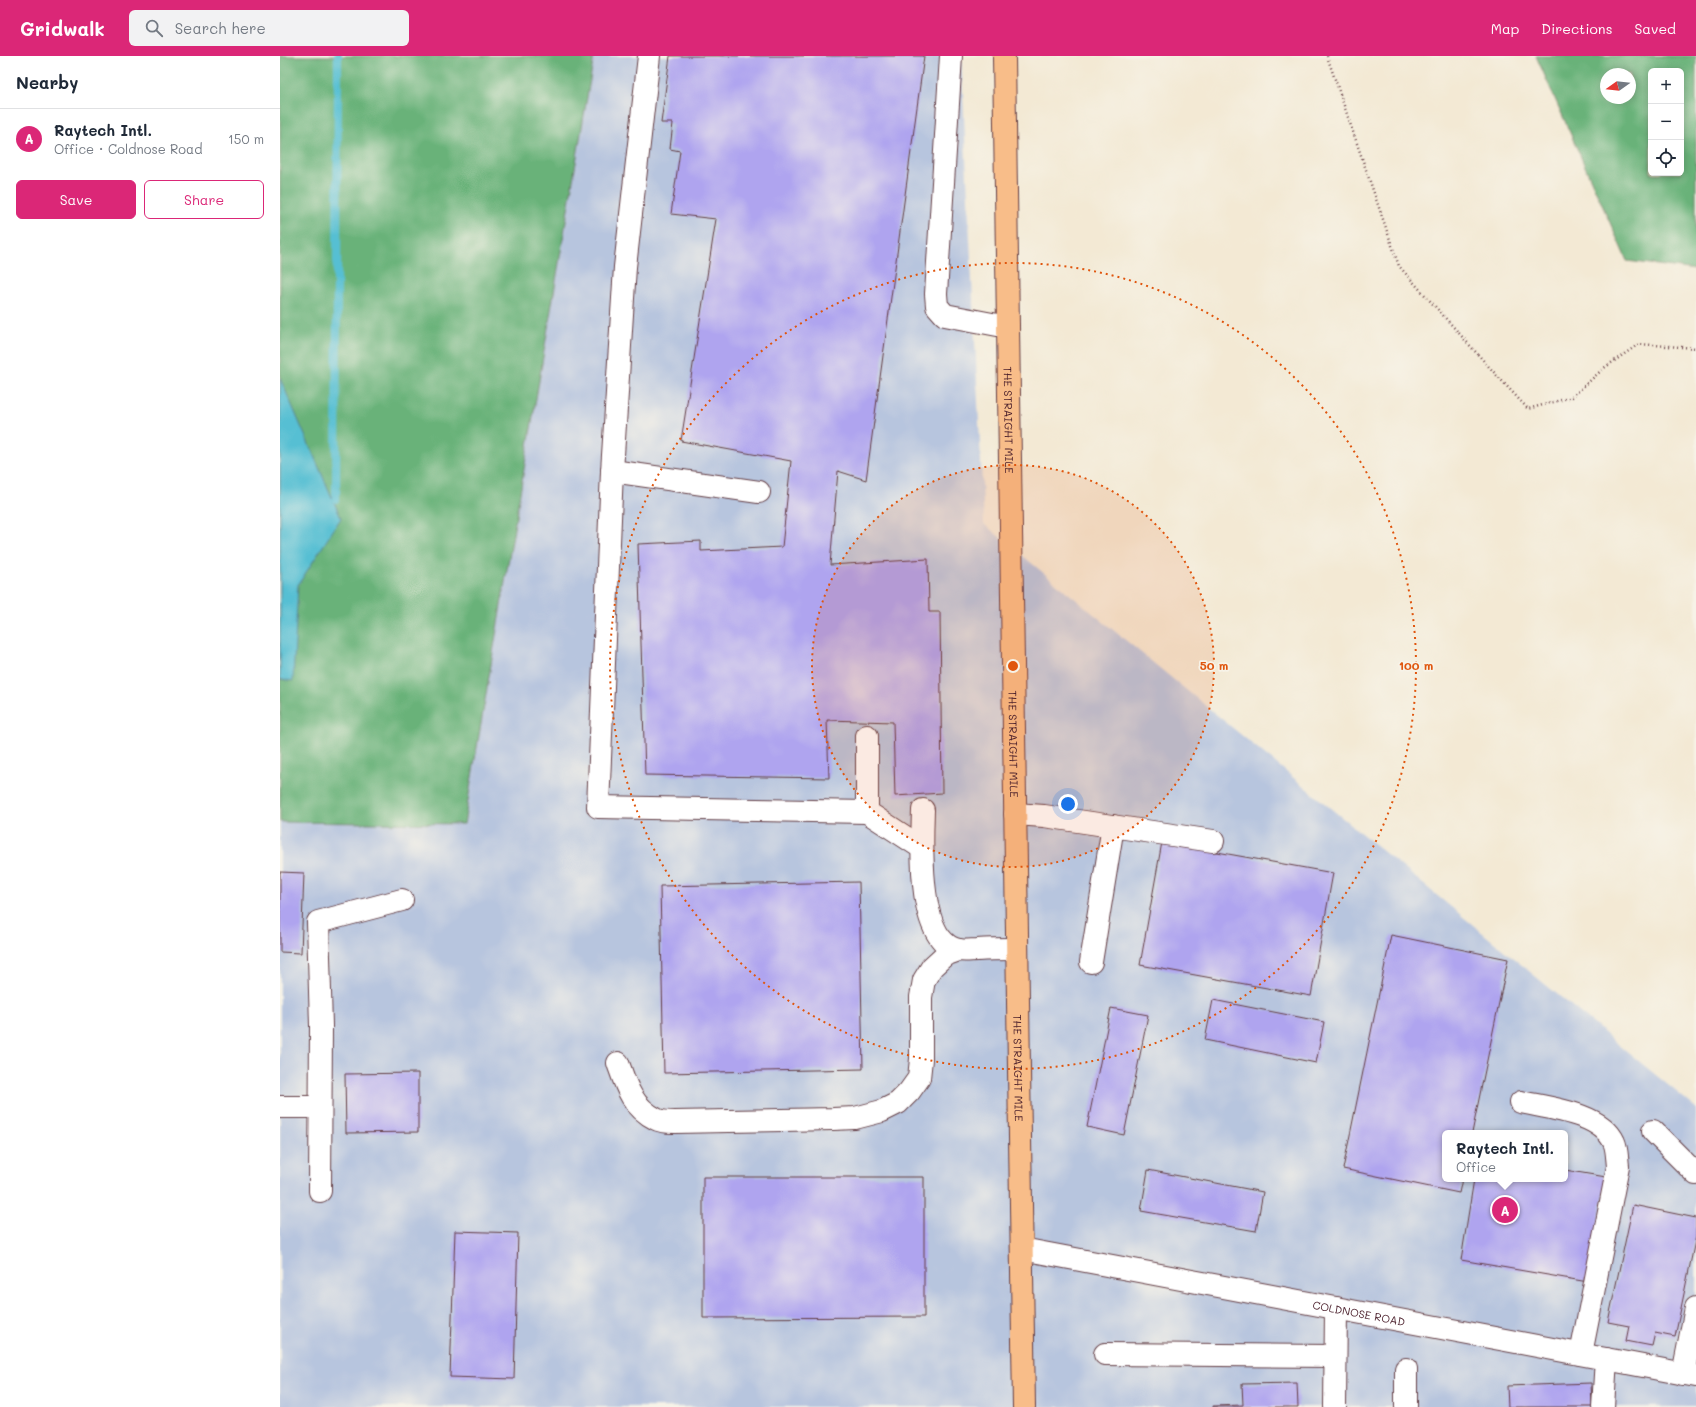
<!DOCTYPE html>
<meta charset="utf-8">
<style>
body{margin:0;font-family:Mali,sans-serif;background:#f2f2f3;color:#1f2937}
.controls{position:absolute;right:12px;top:12px;display:grid;overflow:hidden;border-radius:6px;box-shadow:0 2px 10px #0003}
.controls button{width:36px;height:36px;display:grid;place-items:center;padding:0;border:0;border-bottom:1px solid #e0e1e3;background:#fff;color:#1f2937;font:20px sans-serif}
.compass{position:absolute;left:1320px;top:12px;width:36px;height:36px;border-radius:50%;background:#fff;box-shadow:0 2px 10px #0003;rotate:255deg}
.you{position:absolute;left:788px;top:748px;width:14px;height:14px;margin:-10px;border:3px solid #fff;border-radius:50%;background:#1a73e8;box-shadow:0 0 0 6px #1a73e833}
.badge{display:grid;place-items:center;width:26px;height:26px;border-radius:50%;background:#db2777;color:#fff;font-size:13px;font-weight:700}
.pin{position:absolute;translate:-50% -50%;border:2px solid #fff;box-shadow:0 1px 4px #0006}
.popup{position:absolute;left:1162px;top:1074px;width:126px;height:52px;box-sizing:border-box;display:grid;place-content:center;border-radius:6px;background:#fff;filter:drop-shadow(0 1px 3px #0005);font-size:13px;white-space:nowrap;color:#747a83}
.popup b{font-size:15px;color:#1f2937}
.popup::after{content:'';position:absolute;left:50%;top:100%;margin-left:-8px;border:8px solid transparent;border-top-color:#fff}
.list{margin:0;padding:0;list-style:none}
h2{display:flex;justify-content:space-between;align-items:center;height:52px;margin:0;padding:0 16px;font-size:17px}
h2 small{font-size:13px;font-weight:400;color:#747a83}
.list li{display:grid;grid-template-columns:26px 1fr auto;gap:12px;align-items:center;box-sizing:border-box;height:60px;padding:0 16px;border-top:1px solid #e0e1e3}
.list b{display:block;font-size:15px;white-space:nowrap}
.list p{margin:0;font-size:13px;white-space:nowrap;color:#747a83}
.list em{font-size:13px;font-style:normal;color:#747a83}
.actions{display:flex;gap:8px;padding:12px 16px}
.actions a{flex:1;padding:9px 0;border:1px solid #db2777;border-radius:6px;text-align:center;font-size:14px;color:#db2777}
.actions .main{background:#db2777;color:#fff}
.icon{flex:none;width:22px;height:22px;fill:none;stroke:currentColor;stroke-width:2;stroke-linecap:round;stroke-linejoin:round}
.map{position:relative;flex:none;width:1416px;height:1351px;overflow:hidden}
header{display:flex;align-items:center;gap:24px;box-sizing:border-box;height:56px;padding:0 20px;background:#db2777;color:#fff}
header strong{font-size:19px}
nav{display:flex;gap:22px;margin-inline-start:auto;font-size:14px}
.search{width:280px;height:36px;background:#f2f2f3;display:flex;align-items:center;gap:10px;box-sizing:border-box;padding:0 14px;border-radius:6px;color:#747a83;font-size:15px}
main{display:flex}
aside{flex:1;background:#fff}
.map>svg:first-child{display:block}
.industrial{fill:#b7c5de;fill-rule:evenodd}
.forest{fill:#69b279;stroke:#5a6852;fill-rule:evenodd}
.water{fill:#56bfd3;stroke:#506f7f}
.lines{fill:none;stroke-linecap:round;stroke-linejoin:round}
.stream{stroke:#56bfd3;stroke-width:8}
.building{fill:#afa4ef}
.minor-casing{stroke:#633d44;stroke-width:24}
.major-casing{stroke:#633d44;stroke-width:24}
.path{stroke:#633d44;stroke-width:2.5;stroke-dasharray:1 3;stroke-linecap:butt}
.minor{stroke:#fff;stroke-width:22}
.major{stroke:#f8bd89;stroke-width:22}
.ring{fill:none;stroke:#e0560e;stroke-width:2;stroke-dasharray:2 4}
.labels{text-anchor:middle;dominant-baseline:central;stroke-width:3.5;stroke-linejoin:round;paint-order:stroke}
.street-label{font-size:11px;fill:#4a1f2b;stroke:#f7f3e8}
.centre{fill:#e0560e;stroke:#f7f3e8;stroke-width:2}
.ring-label{font-size:12px;text-anchor:middle;font-weight:bold;fill:#e0560e;stroke:#f7f3e8;stroke-width:3.5;stroke-linejoin:round;paint-order:stroke}
</style>
<header>
<strong>Gridwalk</strong>
<div class="search"><svg class="icon" aria-label="search" viewBox="0 0 24 24"><circle cx="10" cy="10" r="6"/><path d="M15 15l6 6"/></svg>Search here</div>
<nav><a>Map</a><a>Directions</a><a>Saved</a></nav>
</header>
<main>
<aside>
<h2>Nearby<small></small></h2>
<ul class="list">
<li><span class="badge">A</span><div><b>Raytech Intl.</b><p>Office · Coldnose Road</p></div><em>150 m</em></li>
</ul>
<div class="actions"><a class="main">Save</a><a>Share</a></div>
</aside>
<div class="map">
<svg width="1416" height="1351" viewBox="0 0 1416 1351">
<rect width="100%" height="100%" fill="#f7f3e8"/>
<filter id="ink" filterUnits="userSpaceOnUse"><feTurbulence type="fractalNoise" baseFrequency=".025" numOctaves="2"/><feDisplacementMap in="SourceGraphic" scale="8" xChannelSelector="R" yChannelSelector="G"/><feConvolveMatrix kernelMatrix="1 2 1 2 8 2 1 2 1" color-interpolation-filters="sRGB"/></filter>
<filter id="wash" filterUnits="userSpaceOnUse"><feTurbulence type="fractalNoise" baseFrequency=".012" numOctaves="4" result="noise"/><feDisplacementMap in="SourceGraphic" scale="16" xChannelSelector="R" yChannelSelector="G"/><feGaussianBlur stdDeviation="0.9" result="paint"/><feColorMatrix in="noise" values="0 0 0 0 0 0 0 0 0 0 0 0 0 0 0 0 0 1.4 0 .05"/><feComposite in="paint" operator="in"/></filter>
<g filter="url(#wash)">
<rect width="100%" height="100%" fill="#f3e9d4"/>
<path class="industrial" d="M314 0H681L704 468 1416 1052V1351H0V766L184 768ZM1165 1077H1285V1123H1165Z"/>
<g class="forest">
<path d="M0 0H314L184 768 0 766Z"/>
<path d="M1256 0H1416V214L1347 205ZM1371 15H1401V117H1371ZM1326 18H1350V42H1326Z"/>
</g>
<path class="water" d="M0 322 61 462 18 529 13 625 0 623Z"/>
<g class="lines">
<path class="stream" d="M56 443 58 0"/>
</g>
<g id="blocks">
<g class="building">
<path d="M390 0H644L586 424 558 415 550 509 648 503 649 556H660L662 737 615 740 613 666 547 664 549 722 365 719 358 488 421 485V495L502 491 511 405 401 385 436 163 391 158 400 95 390 93 393 67H381Z"/>
<path d="M882 786 1053 817 1031 940 860 909Z"/>
<path d="M0 816 24 817 21 897 0 896Z"/>
<path d="M579 826 583 1013 384 1017 380 830Z"/>
<path d="M1111 879 1228 903 1192 1077H1165V1123H1182L1179 1137 1063 1113Z"/>
<path d="M933 944 1044 966 1036 1007 925 984Z"/>
<path d="M831 952 868 959 844 1079 807 1071Z"/>
<path d="M138 1017V1076L66 1077 65 1018Z"/>
<path d="M868 1114 983 1136 976 1175 861 1155Z"/>
<path d="M1285 1114 1326 1121 1308 1226 1181 1204 1194 1123H1285Z"/>
<path d="M423 1121H644V1261L423 1262Z"/>
<path d="M1353 1149 1416 1162V1180L1395 1281 1375 1277 1372 1290 1346 1285 1349 1270 1328 1266Z"/>
<path d="M175 1175 238 1177 234 1323 170 1321Z"/>
<path d="M1017 1327 1018 1351H933V1350L963 1349 962 1328Z"/>
<path d="M1311 1327 1312 1351H1228L1227 1330Z"/>
</g>
</g>
</g>
<g filter="url(#ink)">
<use href="#blocks" fill-opacity="0" stroke="#633d44" stroke-width="1"/>
<g class="lines">
<g class="minor-casing">
<g id="minor">
<path d="M369 0 345 211 332 415 318 751 587 756"/>
<path d="M671 0 656 238 657 250 665 259 728 271"/>
<path d="M332 415 479 436"/>
<path d="M587 680V756L642 792"/>
<path d="M643 754C642 787 636 886 679 894 684 895 692 894 697 894 711 893 724 893 737 893"/>
<path d="M735 758 764 760 933 785"/>
<path d="M811 906 833 770"/>
<path d="M338 1007C346 1030 352 1051 376 1063 381 1066 389 1066 395 1066L553 1063 575 1062 602 1055 618 1047 629 1036 639 1022 641 1003V941L644 924 652 911 665 899 679 894"/>
<path d="M1241 1046C1268 1052 1321 1057 1334 1086 1337 1092 1337 1103 1338 1110L1301 1298"/>
<path d="M0 1051H40"/>
<path d="M1373 1075 1416 1118"/>
<path d="M40 1135 41 970 38 866 122 844"/>
<path id="s1" d="M742 1193 1416 1320"/>
<path d="M825 1298 1055 1300"/>
<path d="M1126 1313V1351"/>
<path d="M1403 1318 1416 1252"/>
<path d="M1055 1351 1056 1252"/>
<path d="M1323 1351 1326 1303"/>
</g>
</g>
<g class="major-casing">
<g id="major">
<path id="s2" d="M724 0 744 1351"/>
</g>
</g>
<path class="path" d="M1047 0 1119 210 1210 312 1248 353 1292 341 1324 312 1359 288 1416 292"/>
<use href="#minor" class="minor"/>
<use href="#major" class="major"/>
</g>
</g>
<circle cx="733" cy="610" r="201" fill="#e0560e" fill-opacity=".12"/>
<g class="ring">
<circle cx="733" cy="610" r="201"/>
<circle cx="733" cy="610" r="403"/>
</g>
<g class="labels">
<g class="street-label">
<text stroke="none"><textPath href="#s2" startOffset="364">THE STRAIGHT MILE</textPath></text>
<text stroke="none"><textPath href="#s2" startOffset="688">THE STRAIGHT MILE</textPath></text>
<text stroke="none"><textPath href="#s2" startOffset="1012">THE STRAIGHT MILE</textPath></text>
<text stroke="none"><textPath href="#s1" startOffset="343">COLDNOSE ROAD</textPath></text>
</g>
</g>
<circle cx="733" cy="610" r="6" class="centre"/>
<g class="ring-label">
<text x="934" y="614">50 m</text>
<text x="1136" y="614">100 m</text>
</g>
</svg>
<div class="controls">
<button>+</button>
<button>−</button>
<button><svg class="icon" aria-label="locate" viewBox="0 0 24 24"><circle cx="12" cy="12" r="6"/><path d="M12 2v4M12 18v4M2 12h4M18 12h4"/></svg></button>
</div>
<svg class="compass" viewBox="-18 -18 36 36"><path d="M0-13l5 13h-10z" fill="#e53935"/><path d="M0 13l5-13h-10z" fill="#747a83"/></svg>
<div class="you"></div>
<div class="pin badge" style="left:1225px;top:1154px">A</div>
<div class="popup"><b>Raytech Intl.</b>Office</div>
</div>
</main>
